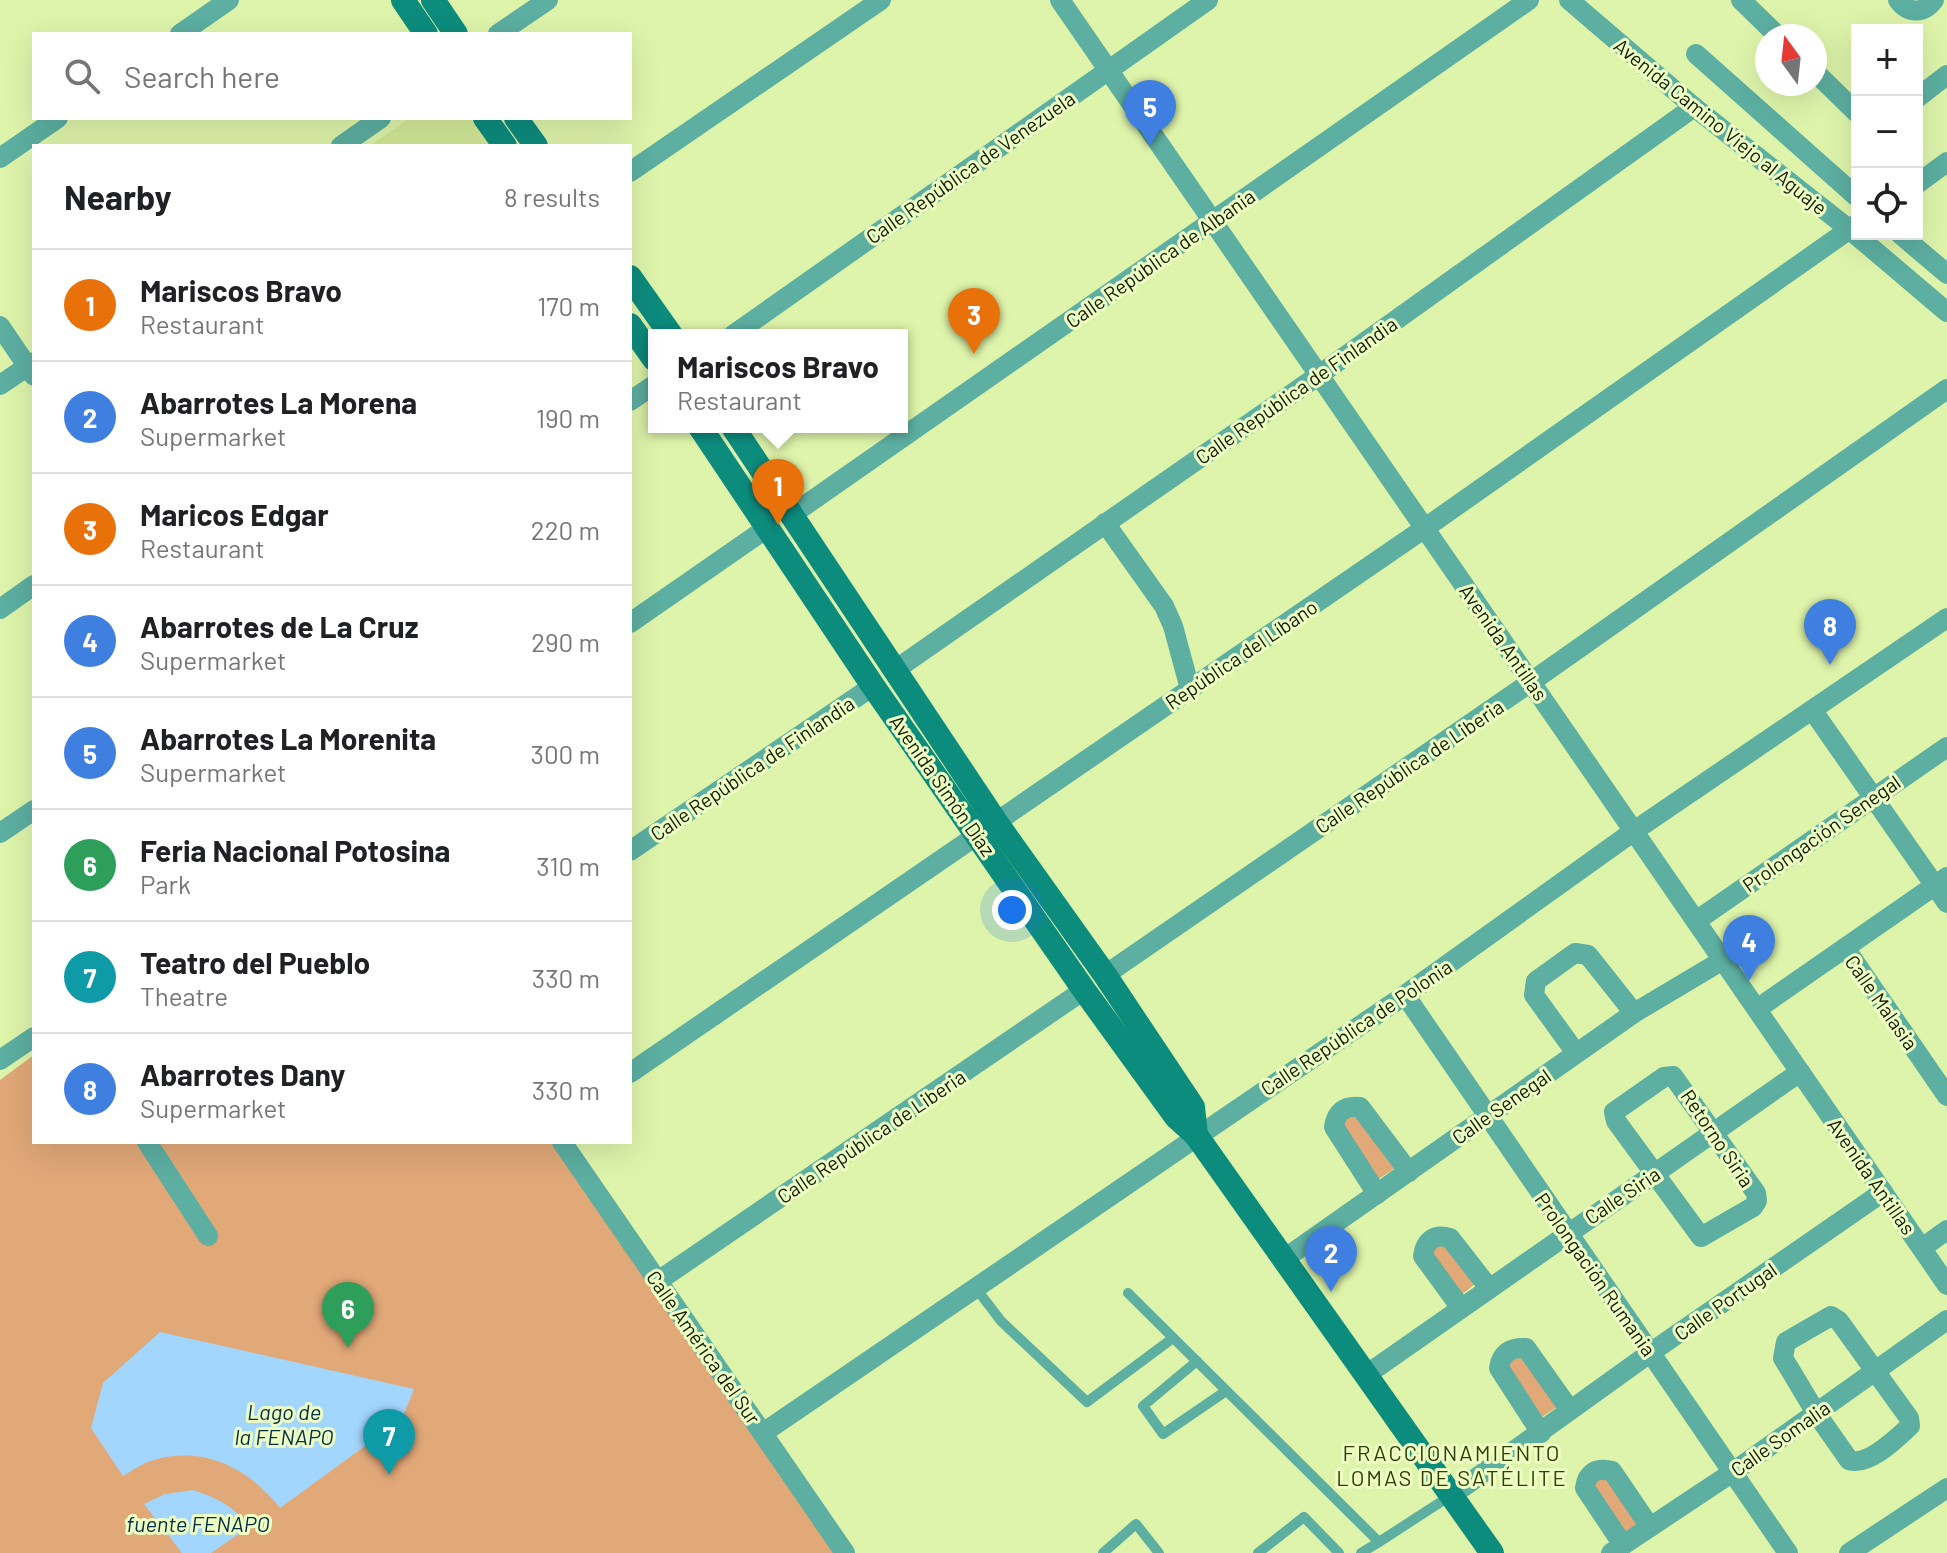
<!DOCTYPE html>
<meta charset="utf-8">
<style>
body{margin:0;font-family:Barlow,sans-serif;background:#f6f6f6;color:#202124}
.controls{position:absolute;right:24px;top:24px;display:grid;overflow:hidden;border-radius:0px;box-shadow:0 8px 32px #0002}
.controls button{width:72px;height:72px;display:grid;place-items:center;padding:0;border:0;border-bottom:2px solid #e0e0e0;background:#fff;color:#202124;font:40px sans-serif}
.compass{position:absolute;left:1755px;top:24px;width:72px;height:72px;border-radius:50%;background:#fff;box-shadow:0 8px 32px #0002;rotate:345deg}
.you{position:absolute;left:1012px;top:910px;width:28px;height:28px;margin:-20px;border:6px solid #fff;border-radius:50%;background:#1a73e8;box-shadow:0 0 0 12px #1a73e833}
.badge{display:grid;place-items:center;width:52px;height:52px;border-radius:50%;background:#ea580c;color:#fff;font-size:26px;font-weight:700}
.pin{position:absolute;translate:-50% -66px;filter:drop-shadow(0 2px 4px #0008)}
.pin::after{content:'';position:absolute;top:42px;width:28px;height:24px;background:inherit;clip-path:polygon(0 0,100% 0,50% 100%)}
.popup{position:absolute;left:648px;top:329px;width:260px;height:104px;box-sizing:border-box;display:grid;place-content:center;border-radius:0px;background:#fff;filter:drop-shadow(0 2px 6px #0005);font-size:26px;white-space:nowrap;color:#757577}
.popup b{font-size:30px;color:#202124}
.popup::after{content:'';position:absolute;left:50%;top:100%;margin-left:-16px;border:16px solid transparent;border-top-color:#fff}
.list{margin:0;padding:0;list-style:none}
h2{display:flex;justify-content:space-between;align-items:center;height:104px;margin:0;padding:0 32px;font-size:34px}
h2 small{font-size:26px;font-weight:400;color:#757577}
.list li{display:grid;grid-template-columns:52px 1fr auto;gap:24px;align-items:center;box-sizing:border-box;height:112px;padding:0 32px;border-top:2px solid #e0e0e0}
.list b{display:block;font-size:30px;white-space:nowrap}
.list p{margin:0;font-size:26px;white-space:nowrap;color:#757577}
.list em{font-size:26px;font-style:normal;color:#757577}
.icon{flex:none;width:44px;height:44px;fill:none;stroke:currentColor;stroke-width:2;stroke-linecap:round;stroke-linejoin:round}
.map{position:relative;flex:none;width:1947px;height:1553px;overflow:hidden}
.search{position:absolute;background:#fff;box-shadow:0 8px 32px #0002;left:32px;top:32px;width:600px;height:88px;display:flex;align-items:center;gap:20px;box-sizing:border-box;padding:0 28px;border-radius:0px;color:#757577;font-size:30px}
.panel{position:absolute;background:#fff;box-shadow:0 8px 32px #0002;left:32px;top:144px;width:600px;height:1000px;border-radius:0px}
.map>svg:first-child{display:block}
.built{fill:#d2e997}
.green{fill:#e1a878}
.water{fill:#a3d6fd}
.lines{fill:none;stroke-linecap:round;stroke-linejoin:round}
.lane{stroke:#5cafa1;stroke-width:10}
.street{stroke:#5cafa1;stroke-width:20}
.secondary{stroke:#0c8c7d;stroke-width:24}
.labels{text-anchor:middle;dominant-baseline:central;stroke-width:6;stroke-linejoin:round;paint-order:stroke}
.street-label{font-size:20px;fill:#151b01;stroke:#eeffc4}
.water-label{font-size:22px;font-style:italic;fill:#052e47;stroke:#eeffc4}
.neighbourhood-label{font-size:22px;letter-spacing:2px;fill:#323e05;stroke:#eeffc4}
</style>
<div class="map">
<svg width="1947" height="1553" viewBox="0 0 1947 1553">
<rect width="100%" height="100%" fill="#def4aa"/>
<path class="built" d="M410 118H474L494 146H369Z"/>
<g class="green">
<path d="M34 1055V1142H554L837 1553H0V1080Z"/>
<path d="M1355 1110 1397 1167 1377 1180 1337 1125Z"/>
<path d="M1443 1236 1476 1283 1459 1297 1424 1248Z"/>
<path d="M1529 1352 1563 1403 1542 1417 1507 1363Z"/>
<path d="M1610 1465 1641 1526 1624 1537 1588 1480Z"/>
</g>
<g class="water">
<path d="M160 1332 414 1389 402 1419 280 1508C249 1468 202 1444 151 1461 141 1464 132 1471 123 1476L91 1428 103 1383Z"/>
<path d="M193 1490C217 1498 234 1506 249 1527L211 1553H182L144 1504 165 1494Z"/>
</g>
<g class="lines">
<g class="lane">
<path d="M975 1287 1001 1321 1087 1402 1173 1338"/>
<path d="M1128 1293 1379 1542 1450 1496"/>
<path d="M1197 1361 1143 1406 1163 1434 1226 1391"/>
<path d="M1103 1553 1136 1524 1159 1553"/>
<path d="M1258 1553 1304 1517 1339 1553"/>
<path d="M1361 1553 1379 1542"/>
</g>
<g class="street">
<path d="M1060 0 1947 1285"/>
<path d="M1569 0 1694 107 1849 229 1947 312"/>
<path d="M1741 0 1778 36"/>
<path d="M1898 0C1908 14 1924 14 1934 0"/>
<path d="M180 34 229 0"/>
<path d="M498 34 548 0"/>
<path d="M1696 54 1857 197"/>
<path d="M1815 72 1857 113"/>
<path d="M1917 98 1947 75"/>
<path d="M341 146 381 118"/>
<path d="M0 158 58 118"/>
<path d="M630 172 881 0"/>
<path d="M1917 184 1947 162"/>
<path d="M1900 234 1947 274"/>
<path d="M0 326 34 376"/>
<path d="M733 335 1208 0"/>
<path d="M0 385 34 362"/>
<path d="M630 401 654 385"/>
<path d="M790 516 1529 0"/>
<path d="M1105 523 1164 606 1173 626 1190 689"/>
<path d="M0 609 34 585"/>
<path d="M630 623 767 528"/>
<path d="M895 670 1319 375 1694 107"/>
<path d="M1813 711 1947 903"/>
<path d="M0 833 34 810"/>
<path d="M630 851 873 686"/>
<path d="M1696 921 1947 747"/>
<path d="M1845 948 1947 1096"/>
<path d="M1105 975 1531 682 1947 389"/>
<path d="M1405 995 1788 1553"/>
<path d="M1757 1009 1947 877"/>
<path d="M1576 1053 1534 995 1536 981 1575 953 1588 955 1634 1013"/>
<path d="M0 1060 34 1037"/>
<path d="M630 1073 1425 528 1857 224"/>
<path d="M1673 1076 1756 1193 1757 1201 1753 1207 1701 1237 1616 1121 1614 1112 1664 1077Z"/>
<path d="M147 1142 208 1236"/>
<path d="M562 1142 845 1553"/>
<path d="M1377 1194 1334 1127C1336 1112 1345 1105 1360 1107L1409 1172"/>
<path d="M1922 1248 1947 1230"/>
<path d="M1284 1259 1634 1013 1723 960"/>
<path d="M658 1281 1084 990"/>
<path d="M1461 1308 1423 1256C1425 1241 1434 1233 1450 1238L1489 1288"/>
<path d="M1831 1316 1839 1321 1909 1418 1910 1426C1896 1439 1868 1467 1849 1460L1816 1413 1783 1358 1786 1342Z"/>
<path d="M1366 1375 1800 1072"/>
<path d="M763 1433 1405 995 1634 831 1947 618"/>
<path d="M1541 1433 1499 1368C1501 1353 1511 1347 1526 1348L1570 1410"/>
<path d="M1451 1496 1650 1353 1883 1192"/>
<path d="M1623 1545 1585 1488C1587 1472 1597 1467 1612 1471L1650 1527"/>
<path d="M1611 1553 1733 1472 1947 1320"/>
<path d="M1849 1553 1947 1488"/>
</g>
<g class="secondary">
<path d="M403 0 426 34"/>
<path d="M433 0 456 34"/>
<path d="M485 118 505 146"/>
<path d="M516 118 536 146"/>
<path d="M630 277 671 335"/>
<path d="M630 325 654 359"/>
<path d="M700 427 873 686 1084 990 1176 1117 1196 1135 1492 1553"/>
<path d="M733 427 996 822 1105 975 1193 1107 1196 1135"/>
</g>
</g>
<g class="labels">
<g class="street-label">
<text transform="translate(1721 126) rotate(39)">Avenida Camino Viejo al Aguaje</text>
<text transform="translate(970 167) rotate(-35)">Calle República de Venezuela</text>
<text transform="translate(1160 258) rotate(-35)">Calle República de Albania</text>
<text transform="translate(1296 390) rotate(-35)">Calle República de Finlandia</text>
<text transform="translate(1504 642) rotate(55)">Avenida Antillas</text>
<text transform="translate(1241 654) rotate(-34)">República del Líbano</text>
<text transform="translate(1409 766) rotate(-34)">Calle República de Liberia</text>
<text transform="translate(752 768) rotate(-34)">Calle República de Finlandia</text>
<text transform="translate(943 785) rotate(55)">Avenida Simón Díaz</text>
<text transform="translate(1821 833) rotate(-35)">Prolongación Senegal</text>
<text transform="translate(1882 1002) rotate(55)">Calle Malasia</text>
<text transform="translate(1356 1027) rotate(-34)">Calle República de Polonia</text>
<text transform="translate(1501 1106) rotate(-35)">Calle Senegal</text>
<text transform="translate(871 1136) rotate(-34)">Calle República de Liberia</text>
<text transform="translate(1718 1138) rotate(56)">Retorno Siria</text>
<text transform="translate(1872 1176) rotate(55)">Avenida Antillas</text>
<text transform="translate(1622 1195) rotate(-34)">Calle Siria</text>
<text transform="translate(1596 1274) rotate(55)">Prolongación Rumania</text>
<text transform="translate(1725 1301) rotate(-35)">Calle Portugal</text>
<text transform="translate(704 1347) rotate(55)">Calle América del Sur</text>
<text transform="translate(1780 1438) rotate(-35)">Calle Somalia</text>
</g>
<g class="water-label">
<text x="284" y="1411">Lago de<tspan x="284" dy="25">la FENAPO</tspan></text>
<text x="198" y="1523">fuente FENAPO</text>
</g>
<g class="neighbourhood-label">
<text x="1452" y="1452">FRACCIONAMIENTO<tspan x="1452" dy="25">LOMAS DE SATÉLITE</tspan></text>
</g>
</g>
</svg>
<div class="controls">
<button>+</button>
<button>−</button>
<button><svg class="icon" aria-label="locate" viewBox="0 0 24 24"><circle cx="12" cy="12" r="6"/><path d="M12 2v4M12 18v4M2 12h4M18 12h4"/></svg></button>
</div>
<svg class="compass" viewBox="-18 -18 36 36"><path d="M0-13l5 13h-10z" fill="#e53935"/><path d="M0 13l5-13h-10z" fill="#757577"/></svg>
<div class="you"></div>
<div class="pin badge" style="left:778px;top:525px;background:#e8710a">1</div>
<div class="popup"><b>Mariscos Bravo</b>Restaurant</div>
<div class="pin badge" style="left:1331px;top:1292px;background:#3f7fe0">2</div>
<div class="pin badge" style="left:974px;top:354px;background:#e8710a">3</div>
<div class="pin badge" style="left:1749px;top:981px;background:#3f7fe0">4</div>
<div class="pin badge" style="left:1150px;top:146px;background:#3f7fe0">5</div>
<div class="pin badge" style="left:348px;top:1348px;background:#2e9e5b">6</div>
<div class="pin badge" style="left:389px;top:1475px;background:#0f9aa8">7</div>
<div class="pin badge" style="left:1830px;top:665px;background:#3f7fe0">8</div>
<div class="search"><svg class="icon" aria-label="search" viewBox="0 0 24 24"><circle cx="10" cy="10" r="6"/><path d="M15 15l6 6"/></svg>Search here</div>
<section class="panel">
<h2>Nearby<small>8 results</small></h2>
<ul class="list">
<li><span class="badge" style="background:#e8710a">1</span><div><b>Mariscos Bravo</b><p>Restaurant</p></div><em>170 m</em></li>
<li><span class="badge" style="background:#3f7fe0">2</span><div><b>Abarrotes La Morena</b><p>Supermarket</p></div><em>190 m</em></li>
<li><span class="badge" style="background:#e8710a">3</span><div><b>Maricos Edgar</b><p>Restaurant</p></div><em>220 m</em></li>
<li><span class="badge" style="background:#3f7fe0">4</span><div><b>Abarrotes de La Cruz</b><p>Supermarket</p></div><em>290 m</em></li>
<li><span class="badge" style="background:#3f7fe0">5</span><div><b>Abarrotes La Morenita</b><p>Supermarket</p></div><em>300 m</em></li>
<li><span class="badge" style="background:#2e9e5b">6</span><div><b>Feria Nacional Potosina</b><p>Park</p></div><em>310 m</em></li>
<li><span class="badge" style="background:#0f9aa8">7</span><div><b>Teatro del Pueblo</b><p>Theatre</p></div><em>330 m</em></li>
<li><span class="badge" style="background:#3f7fe0">8</span><div><b>Abarrotes Dany</b><p>Supermarket</p></div><em>330 m</em></li>
</ul>
</section>
</div>
